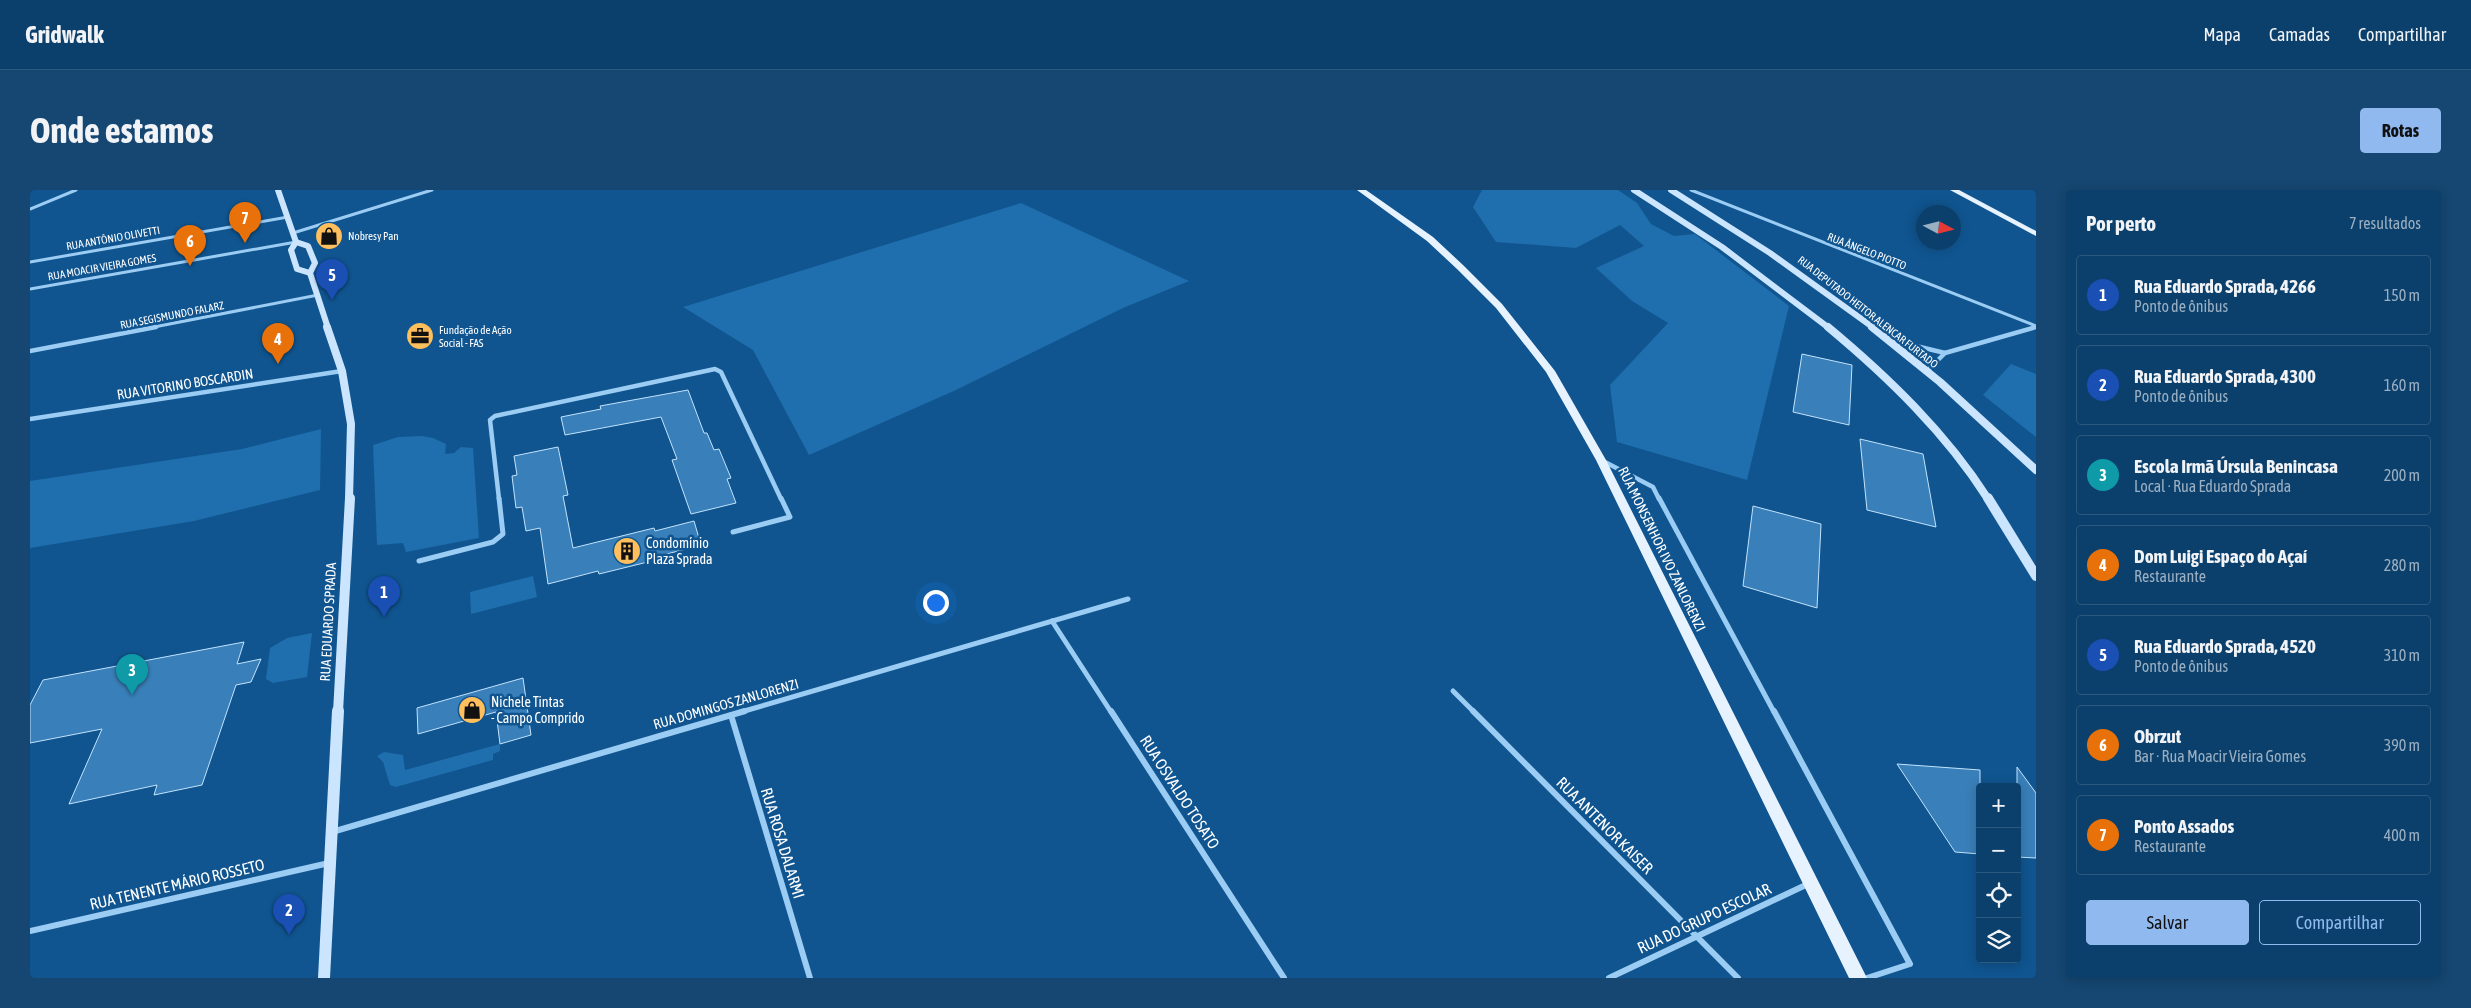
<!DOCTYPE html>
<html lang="pt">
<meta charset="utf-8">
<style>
body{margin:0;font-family:"Asap Condensed",sans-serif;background:#154772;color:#f1f3f6}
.controls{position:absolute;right:15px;bottom:15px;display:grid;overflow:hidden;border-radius:5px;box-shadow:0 2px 12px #0003}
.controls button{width:45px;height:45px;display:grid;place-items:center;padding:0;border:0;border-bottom:1px solid #2c597f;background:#0c406c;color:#f1f3f6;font:25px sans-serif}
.compass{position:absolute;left:1886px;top:15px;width:45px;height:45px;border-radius:50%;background:#0c406c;box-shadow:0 2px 12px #0003;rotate:97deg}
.you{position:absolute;left:905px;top:412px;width:18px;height:18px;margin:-12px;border:4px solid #fff;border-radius:50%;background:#1a73e8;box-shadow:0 0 0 8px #1a73e833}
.badge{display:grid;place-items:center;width:32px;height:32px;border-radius:50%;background:#90b9f0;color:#fff;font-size:16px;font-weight:700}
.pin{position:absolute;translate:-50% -41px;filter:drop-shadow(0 1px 2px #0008)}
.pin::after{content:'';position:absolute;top:26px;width:18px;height:15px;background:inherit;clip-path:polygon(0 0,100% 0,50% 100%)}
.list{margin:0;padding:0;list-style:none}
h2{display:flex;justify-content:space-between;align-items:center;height:65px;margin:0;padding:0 20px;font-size:21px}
h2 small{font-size:16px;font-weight:400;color:#9aafc2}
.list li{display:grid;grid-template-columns:32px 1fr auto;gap:15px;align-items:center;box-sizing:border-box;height:80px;margin:0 10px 10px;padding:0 10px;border:1px solid #2c597f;border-radius:5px}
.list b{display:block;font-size:19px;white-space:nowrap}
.list p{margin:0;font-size:16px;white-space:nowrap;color:#9aafc2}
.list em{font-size:16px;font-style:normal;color:#9aafc2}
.actions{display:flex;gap:10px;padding:15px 20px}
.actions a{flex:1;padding:11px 0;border:1px solid #90b9f0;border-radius:5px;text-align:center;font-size:18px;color:#90b9f0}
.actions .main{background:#90b9f0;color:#111}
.icon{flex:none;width:28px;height:28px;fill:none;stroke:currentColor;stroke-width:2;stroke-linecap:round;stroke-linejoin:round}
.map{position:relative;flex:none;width:2006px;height:788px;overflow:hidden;border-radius:5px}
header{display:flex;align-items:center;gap:30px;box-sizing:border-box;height:70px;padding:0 25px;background:#0c406c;border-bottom:1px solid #2c597f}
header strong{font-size:24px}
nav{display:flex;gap:28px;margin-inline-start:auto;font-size:18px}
.intro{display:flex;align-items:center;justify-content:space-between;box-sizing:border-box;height:120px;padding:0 30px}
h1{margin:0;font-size:35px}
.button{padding:12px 22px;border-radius:5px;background:#90b9f0;color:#111;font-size:18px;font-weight:700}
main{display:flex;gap:30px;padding:0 30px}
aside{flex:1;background:#0c406c;border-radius:5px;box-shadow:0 2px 12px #0003}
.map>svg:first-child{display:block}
.green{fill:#1f6ead}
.building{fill:#397fb9;stroke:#c2e3fd}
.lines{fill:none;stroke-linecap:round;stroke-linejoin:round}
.street-far3{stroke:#9bccf3;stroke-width:3}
.street-far2{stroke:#9bccf3;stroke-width:4.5}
.street-far1{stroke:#9bccf3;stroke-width:5}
.street{stroke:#9bccf3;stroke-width:6}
.secondary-far3{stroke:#cae5fd;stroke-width:6}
.secondary-far2{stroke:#cae5fd;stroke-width:8}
.secondary-far1{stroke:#cae5fd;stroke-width:10}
.secondary{stroke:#cae5fd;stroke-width:12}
.primary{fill:#e6f3ff;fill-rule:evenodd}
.labels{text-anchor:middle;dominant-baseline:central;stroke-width:5;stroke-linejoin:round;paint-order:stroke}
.far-poi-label{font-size:11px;fill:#fff;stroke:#105590;text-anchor:start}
.far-street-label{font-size:11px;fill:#fff;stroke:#105590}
.street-label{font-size:14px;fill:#fff;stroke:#105590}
.poi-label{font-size:14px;fill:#fff;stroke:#105590;text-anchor:start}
.near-street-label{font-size:16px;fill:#fff;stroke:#105590}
</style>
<header>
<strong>Gridwalk</strong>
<nav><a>Mapa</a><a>Camadas</a><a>Compartilhar</a></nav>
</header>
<div class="intro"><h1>Onde estamos</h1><a class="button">Rotas</a></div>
<main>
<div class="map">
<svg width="2006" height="788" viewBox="0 0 2006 788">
<rect width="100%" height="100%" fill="#105590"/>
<g class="green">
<path d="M1452 0H1588L1607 13 1621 34 1644 46 1665 44 1759 116 1717 290 1587 252 1580 195 1638 133 1602 111 1566 78 1614 56 1590 35 1546 58 1466 52 1443 17Z"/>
<path d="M991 13 1159 91 1093 118 926 200 779 265 723 160 653 117Z"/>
<path d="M1981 174 2006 184V247L1953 205Z"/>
<path d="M291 239 290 300 164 331 0 358V291L212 259Z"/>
<path d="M392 246 403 248 416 254 415 264 424 263 431 257 443 258 449 348 376 362 373 353 347 355 343 255 368 247Z"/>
<path d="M503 386 507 407 441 424 440 402Z"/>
<path d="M282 443 277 487 243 493 236 489 240 458 257 448Z"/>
<path d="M470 554V561L463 564V570L366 597 360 595 353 572 347 566 354 562 373 565 375 580Z"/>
</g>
<g class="building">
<path d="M1772 164 1822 175 1819 235 1763 222Z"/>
<path d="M658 200 674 243H677L684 260 689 259 701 288 697 289 706 313 661 324 642 270 647 269 631 227 535 245 531 227 571 219 570 216Z"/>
<path d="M1830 249 1893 264 1906 337 1837 320Z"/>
<path d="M528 257 538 305 533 306 543 358 624 338 625 341 664 331 671 355 633 365 634 368 569 384 568 381 518 394 510 338 496 341 492 317 486 318 482 286 487 285 484 266Z"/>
<path d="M1723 316 1791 334 1787 418 1713 396Z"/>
<path d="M214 452 207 474 231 469 221 492 206 495 172 595 124 605 127 595 39 614 72 539 0 553V515L13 490Z"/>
<path d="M493 488 501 545 470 554 466 522 388 544 387 518Z"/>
<path d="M1867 574 1950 580V664L1925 662Z"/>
<path d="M1987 577 2006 603V668L1987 667Z"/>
</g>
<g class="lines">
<g class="street-far3">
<path d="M1661 0 2006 136"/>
<path d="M0 19 46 0"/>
<path d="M263 43 402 0"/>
<path d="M0 72 258 27"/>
<path d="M0 99 266 52"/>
<path d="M119 138 288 105"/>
<path d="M2003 138 2006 137"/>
</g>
<g class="street-far2">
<path d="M1861 150 1915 163 2006 137"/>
<path d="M0 161 126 137"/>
<path d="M1897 181 1915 163"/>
<path d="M0 229 312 181"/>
<path d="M1573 271 1623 297 1629 309"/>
<path d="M469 309 460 230 465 226 685 179 691 182 751 309"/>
</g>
<g class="street-far1">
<path d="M1629 308 1744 522"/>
<path d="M703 342 760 327 751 308"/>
<path d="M389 371 463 352 473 344 469 308"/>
<path d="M1022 431 1081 522"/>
<path d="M1423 501 1444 522"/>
<path d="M711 522 1098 409"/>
</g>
<g class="street">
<path d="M1081 521 1254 788"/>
<path d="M1443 521 1708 788"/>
<path d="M1744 521 1880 774 1837 788"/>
<path d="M701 525 780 788"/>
<path d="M302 642 715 521"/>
<path d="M0 741 299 673"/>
<path d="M1579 788 1780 693"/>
</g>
<g class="secondary-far3">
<path d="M248 0 266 52"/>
<path d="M1604 0 1692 57 1799 138"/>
<path d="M1641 0 1740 63 1844 138"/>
<path d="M266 52 278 56 285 73 280 83 298 138"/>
<path d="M266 52 261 60 267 79 280 83"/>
</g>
<g class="secondary-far2">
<path d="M297 137 312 181 321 234 319 309"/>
<path d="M1798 137C1858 187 1916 243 1958 309"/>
<path d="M1842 137 1910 192 2006 280"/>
</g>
<g class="secondary-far1">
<path d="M1958 308 2006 386"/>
<path d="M308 522 320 308"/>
</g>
<path class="secondary" d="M294 788 308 521"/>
<g class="primary">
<path d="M1327 0H1336L1403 47 1433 75 1472 114 1525 181 1576 270 1837 788H1819L1566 270 1516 182 1466 118 1427 79 1397 51Z"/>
<path d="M1920 0H1929L2006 41V46Z"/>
</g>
</g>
<defs>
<g id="shop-disc" transform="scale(1.4375)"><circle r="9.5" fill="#ffbf5c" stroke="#105590"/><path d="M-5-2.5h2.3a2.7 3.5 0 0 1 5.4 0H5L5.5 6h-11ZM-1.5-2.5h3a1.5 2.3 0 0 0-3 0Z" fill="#111"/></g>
<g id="office-disc" transform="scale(1.4375)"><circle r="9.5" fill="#ffbf5c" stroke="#105590"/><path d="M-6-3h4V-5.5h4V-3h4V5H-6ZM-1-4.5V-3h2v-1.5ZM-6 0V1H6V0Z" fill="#111"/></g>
<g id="building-disc" transform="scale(1.4375)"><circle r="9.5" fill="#ffbf5c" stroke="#105590"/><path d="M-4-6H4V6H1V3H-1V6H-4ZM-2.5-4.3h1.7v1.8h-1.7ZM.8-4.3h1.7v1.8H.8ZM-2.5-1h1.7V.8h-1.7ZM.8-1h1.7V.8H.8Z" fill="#111"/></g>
</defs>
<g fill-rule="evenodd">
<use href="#shop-disc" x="299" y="46"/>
<use href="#office-disc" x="390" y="146"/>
<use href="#building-disc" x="597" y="361"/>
<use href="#shop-disc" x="442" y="520"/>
</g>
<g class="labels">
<g class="far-poi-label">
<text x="318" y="46">Nobresy Pan</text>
<text x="409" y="140">Fundação de Ação<tspan x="409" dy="13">Social - FAS</tspan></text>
</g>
<g class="far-street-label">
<text transform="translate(83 48) rotate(-10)">RUA ANTÔNIO OLIVETTI</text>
<text transform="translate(1837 61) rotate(21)">RUA ÂNGELO PIOTTO</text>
<text transform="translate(72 77) rotate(-10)">RUA MOACIR VIEIRA GOMES</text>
<text transform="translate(1838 122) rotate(38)">RUA DEPUTADO HEITOR ALENCAR FURTADO</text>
<text transform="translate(142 125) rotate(-11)">RUA SEGISMUNDO FALARZ</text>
</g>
<g class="street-label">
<text transform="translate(155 194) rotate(-9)">RUA VITORINO BOSCARDIN</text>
<text transform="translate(1632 359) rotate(64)">RUA MONSENHOR IVO ZANLORENZI</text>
<text transform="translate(298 432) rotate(-87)">RUA EDUARDO SPRADA</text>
<text transform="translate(696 514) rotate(-16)">RUA DOMINGOS ZANLORENZI</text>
</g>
<g class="poi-label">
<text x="616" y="353">Condomínio<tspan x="616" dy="16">Plaza Sprada</tspan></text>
<text x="461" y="512">Nichele Tintas<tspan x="461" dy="16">- Campo Comprido</tspan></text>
</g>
<g class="near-street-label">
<text transform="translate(1150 602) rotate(57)">RUA OSVALDO TOSATO</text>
<text transform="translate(1575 635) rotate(45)">RUA ANTENOR KAISER</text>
<text transform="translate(753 653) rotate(73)">RUA ROSA DALARMI</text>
<text transform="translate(147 694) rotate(-13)">RUA TENENTE MÁRIO ROSSETO</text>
<text transform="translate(1674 728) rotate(-25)">RUA DO GRUPO ESCOLAR</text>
</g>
</g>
</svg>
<div class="controls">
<button>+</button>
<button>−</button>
<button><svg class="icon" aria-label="locate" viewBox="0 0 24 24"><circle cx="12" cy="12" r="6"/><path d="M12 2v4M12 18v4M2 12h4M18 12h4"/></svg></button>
<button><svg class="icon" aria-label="layers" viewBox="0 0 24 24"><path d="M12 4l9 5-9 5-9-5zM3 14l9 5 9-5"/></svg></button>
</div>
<svg class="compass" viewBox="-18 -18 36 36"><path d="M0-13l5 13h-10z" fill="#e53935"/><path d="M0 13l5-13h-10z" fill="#9aafc2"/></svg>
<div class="you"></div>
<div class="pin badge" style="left:354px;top:427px;background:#1a4fb4">1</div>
<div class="pin badge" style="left:259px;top:745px;background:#1a4fb4">2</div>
<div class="pin badge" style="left:102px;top:505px;background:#0f9aa8">3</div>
<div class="pin badge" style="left:248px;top:174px;background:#e8710a">4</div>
<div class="pin badge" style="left:302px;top:110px;background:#1a4fb4">5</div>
<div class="pin badge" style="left:160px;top:76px;background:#e8710a">6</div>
<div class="pin badge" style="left:215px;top:53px;background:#e8710a">7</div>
</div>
<aside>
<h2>Por perto<small>7 resultados</small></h2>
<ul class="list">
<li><span class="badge" style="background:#1a4fb4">1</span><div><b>Rua Eduardo Sprada, 4266</b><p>Ponto de ônibus</p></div><em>150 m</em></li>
<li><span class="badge" style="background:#1a4fb4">2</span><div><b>Rua Eduardo Sprada, 4300</b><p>Ponto de ônibus</p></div><em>160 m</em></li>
<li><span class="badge" style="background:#0f9aa8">3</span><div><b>Escola Irmã Úrsula Benincasa</b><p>Local · Rua Eduardo Sprada</p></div><em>200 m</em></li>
<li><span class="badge" style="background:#e8710a">4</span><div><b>Dom Luigi Espaço do Açaí</b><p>Restaurante</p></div><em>280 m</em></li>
<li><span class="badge" style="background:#1a4fb4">5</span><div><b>Rua Eduardo Sprada, 4520</b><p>Ponto de ônibus</p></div><em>310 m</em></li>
<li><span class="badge" style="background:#e8710a">6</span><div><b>Obrzut</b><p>Bar · Rua Moacir Vieira Gomes</p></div><em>390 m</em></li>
<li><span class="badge" style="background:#e8710a">7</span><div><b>Ponto Assados</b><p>Restaurante</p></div><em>400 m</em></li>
</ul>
<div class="actions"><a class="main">Salvar</a><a>Compartilhar</a></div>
</aside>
</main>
